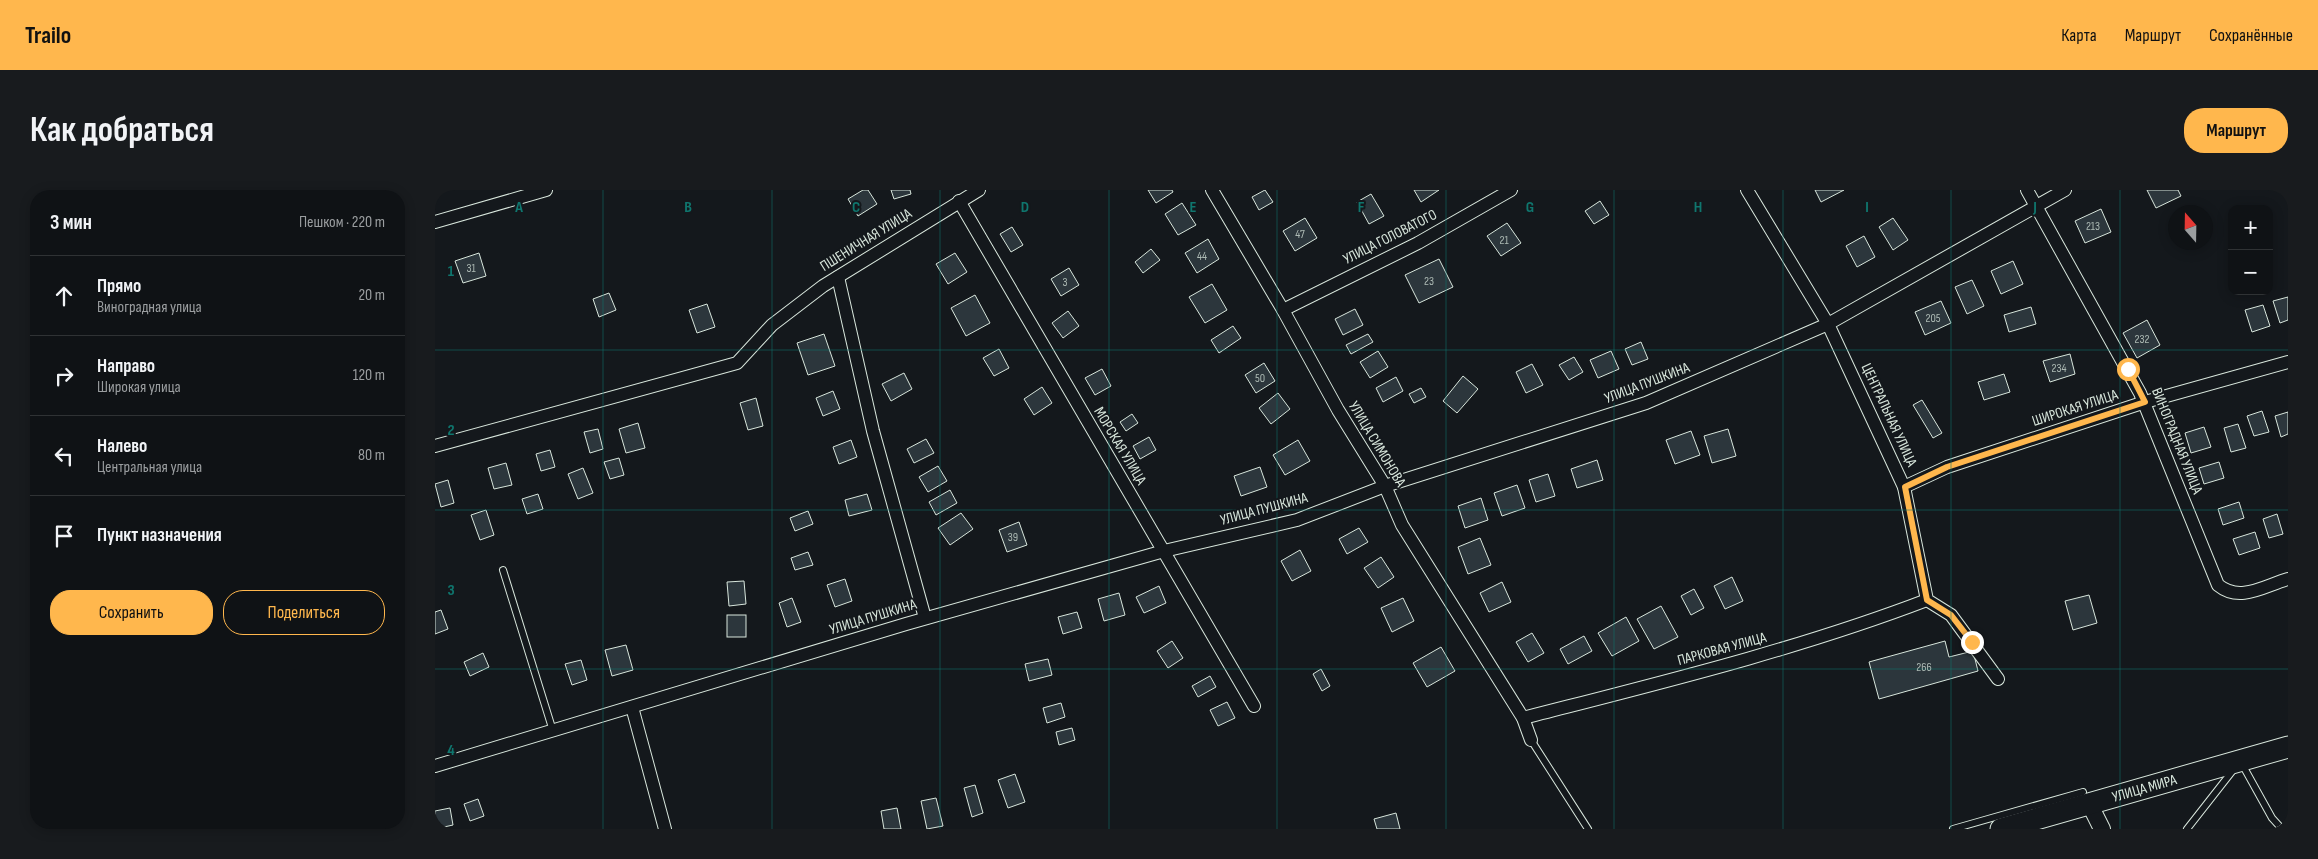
<!DOCTYPE html>
<html lang="ru">
<meta charset="utf-8">
<style>
body{margin:0;font-family:"Sofia Sans Condensed",sans-serif;background:#181b1e;color:#f1f3f6}
.controls{position:absolute;right:15px;top:15px;display:grid;overflow:hidden;border-radius:10px;box-shadow:0 2px 12px #0003}
.controls button{width:45px;height:45px;display:grid;place-items:center;padding:0;border:0;border-bottom:1px solid #2f3234;background:#0f1215;color:#f1f3f6;font:25px sans-serif}
.compass{position:absolute;left:1733px;top:15px;width:45px;height:45px;border-radius:50%;background:#0f1215;box-shadow:0 2px 12px #0003;rotate:340deg}
.stop{position:absolute;width:15px;height:15px;margin:-11px;border:4px solid #ffb74d;border-radius:50%;background:#fff}
.stop.end{background:#ffb74d;border-color:#fff;box-shadow:0 1px 5px #0008}
.list{margin:0;padding:0;list-style:none}
h2{display:flex;justify-content:space-between;align-items:center;height:65px;margin:0;padding:0 20px;font-size:21px}
h2 small{font-size:16px;font-weight:400;color:#9b9ea0}
.list li{display:grid;grid-template-columns:32px 1fr auto;gap:15px;align-items:center;box-sizing:border-box;height:80px;padding:0 20px;border-top:1px solid #2f3234}
.list b{display:block;font-size:19px;white-space:nowrap}
.list p{margin:0;font-size:16px;white-space:nowrap;color:#9b9ea0}
.list em{font-size:16px;font-style:normal;color:#9b9ea0}
.actions{display:flex;gap:10px;padding:15px 20px}
.actions a{flex:1;padding:11px 0;border:1px solid #ffb74d;border-radius:20px;text-align:center;font-size:18px;color:#ffb74d}
.actions .main{background:#ffb74d;color:#111}
.icon{flex:none;width:28px;height:28px;fill:none;stroke:currentColor;stroke-width:2;stroke-linecap:round;stroke-linejoin:round}
.map{position:relative;flex:none;width:1853px;height:639px;overflow:hidden;border-radius:20px}
header{display:flex;align-items:center;gap:30px;box-sizing:border-box;height:70px;padding:0 25px;background:#ffb74d;color:#111}
header strong{font-size:24px}
nav{display:flex;gap:28px;margin-inline-start:auto;font-size:18px}
.intro{display:flex;align-items:center;justify-content:space-between;box-sizing:border-box;height:120px;padding:0 30px}
h1{margin:0;font-size:35px}
.button{padding:12px 22px;border-radius:20px;background:#ffb74d;color:#111;font-size:18px;font-weight:700}
main{display:flex;gap:30px;padding:0 30px}
aside{flex:1;background:#0f1215;border-radius:20px;box-shadow:0 2px 12px #0003}
.map>svg:first-child{display:block}
.building{fill:#2c363c;stroke:#d8e6dc}
.lines{fill:none;stroke-linecap:round;stroke-linejoin:round}
.service-casing{stroke:#d8e6dc;stroke-width:8}
.minor-casing{stroke:#d8e6dc;stroke-width:14}
.tertiary-casing{stroke:#d8e6dc;stroke-width:18}
.trunk-casing{stroke:#d8e6dc;stroke-width:23}
.service{stroke:#14181c;stroke-width:6}
.minor{stroke:#14181c;stroke-width:12}
.tertiary{stroke:#14181c;stroke-width:16}
.trunk{stroke:#14181c;stroke-width:21}
.route{stroke:#ffb74d;stroke-width:6}
.grid{fill:none;stroke:#0f766e;stroke-width:1;stroke-opacity:0.55}
.labels{text-anchor:middle;dominant-baseline:central;stroke-width:4;stroke-linejoin:round;paint-order:stroke}
.number-label{font-size:12px;fill:#adbab4}
.street-label{font-size:15px;fill:#d8e6dc;stroke:#14181c}
.grid-label{font-size:16px;text-anchor:middle;font-weight:bold;fill:#0f766e;stroke:#14181c;stroke-width:4;stroke-linejoin:round;paint-order:stroke}
</style>
<header>
<strong>Trailo</strong>
<nav><a>Карта</a><a>Маршрут</a><a>Сохранённые</a></nav>
</header>
<div class="intro"><h1>Как добраться</h1><a class="button">Маршрут</a></div>
<main>
<aside>
<h2>3 мин<small>Пешком · 220 m</small></h2>
<ul class="list">
<li><svg class="icon" aria-label="ahead" viewBox="0 0 24 24"><path d="M12 20V5M6 11l6-6 6 6"/></svg><div><b>Прямо</b><p>Виноградная улица</p></div><em>20 m</em></li>
<li><svg class="icon" aria-label="right" viewBox="0 0 24 24"><path d="M7 20v-9h11M14 6l5 5-5 5"/></svg><div><b>Направо</b><p>Широкая улица</p></div><em>120 m</em></li>
<li><svg class="icon" aria-label="left" viewBox="0 0 24 24"><path d="M17 20v-9H6M10 6l-5 5 5 5"/></svg><div><b>Налево</b><p>Центральная улица</p></div><em>80 m</em></li>
<li><svg class="icon" aria-label="arrive" viewBox="0 0 24 24"><path d="M6 21V4h12l-3 4 3 4H6"/></svg><div><b>Пункт назначения</b></div></li>
</ul>
<div class="actions"><a class="main">Сохранить</a><a>Поделиться</a></div>
</aside>
<div class="map">
<svg width="1853" height="639" viewBox="0 0 1853 639">
<rect width="100%" height="100%" fill="#14181c"/>
<g class="building">
<path d="M428 0H433L442 14 423 26 413 9Z"/>
<path d="M456 0H475L476 4 459 9Z"/>
<path d="M713 0H737L738 2 721 13Z"/>
<path d="M830 0 838 12 824 20 817 7Z"/>
<path d="M979 0H1004L986 12Z"/>
<path d="M1380 0H1409L1386 12Z"/>
<path d="M1712 0H1743L1746 6 1721 18Z"/>
<path d="M936 4 949 26 934 34 922 12Z"/>
<path d="M1165 11 1174 25 1159 34 1150 21Z"/>
<path d="M747 13 761 35 743 45 730 24Z"/>
<path d="M1666 19 1676 42 1650 53 1640 31Z"/>
<path d="M870 28 882 48 860 61 848 41Z"/>
<path d="M1458 28 1473 50 1458 60 1444 37Z"/>
<path d="M1072 33 1086 53 1066 66 1052 46Z"/>
<path d="M577 37 588 55 576 62 565 44Z"/>
<path d="M1429 46 1440 67 1422 77 1411 56Z"/>
<path d="M773 49 784 69 762 83 750 63Z"/>
<path d="M716 59 725 70 708 83 700 72Z"/>
<path d="M44 63 51 86 28 93 20 71Z"/>
<path d="M520 63 532 82 513 94 501 74Z"/>
<path d="M1004 69 1018 97 984 113 970 85Z"/>
<path d="M1578 71 1588 94 1566 104 1556 81Z"/>
<path d="M634 78 644 95 626 106 616 89Z"/>
<path d="M1537 90 1549 116 1532 124 1520 97Z"/>
<path d="M777 94 792 120 770 133 754 107Z"/>
<path d="M174 103 181 120 164 127 158 109Z"/>
<path d="M540 105 555 133 531 146 516 118Z"/>
<path d="M1853 107V130L1845 133 1838 111Z"/>
<path d="M1506 111 1516 133 1490 145 1480 122Z"/>
<path d="M272 114 280 137 262 143 254 120Z"/>
<path d="M1828 115 1835 136 1817 142 1810 120Z"/>
<path d="M1596 117 1601 134 1574 142 1569 125Z"/>
<path d="M920 119 928 135 908 145 900 129Z"/>
<path d="M633 121 644 136 628 148 617 133Z"/>
<path d="M1712 130 1725 155 1702 168 1688 143Z"/>
<path d="M798 136 806 148 784 163 776 150Z"/>
<path d="M389 144 400 176 373 185 362 153Z"/>
<path d="M933 144 938 152 916 164 911 155Z"/>
<path d="M1206 152 1213 169 1197 175 1190 159Z"/>
<path d="M564 159 574 178 559 186 548 168Z"/>
<path d="M943 161 953 177 935 188 925 172Z"/>
<path d="M1176 161 1184 179 1163 188 1155 170Z"/>
<path d="M1635 164 1640 184 1615 192 1608 171Z"/>
<path d="M1139 167 1148 182 1134 190 1124 175Z"/>
<path d="M829 173 840 191 821 203 810 185Z"/>
<path d="M1097 174 1108 195 1091 203 1081 182Z"/>
<path d="M667 179 676 196 660 205 650 188Z"/>
<path d="M469 183 477 199 456 211 447 194Z"/>
<path d="M1569 184 1575 202 1549 210 1543 192Z"/>
<path d="M1028 186 1043 199 1022 223 1008 211Z"/>
<path d="M961 187 968 201 948 212 941 198Z"/>
<path d="M607 197 617 213 599 225 589 209Z"/>
<path d="M986 198 991 207 979 213 974 204Z"/>
<path d="M398 201 405 219 388 226 381 208Z"/>
<path d="M843 203 855 219 836 234 824 218Z"/>
<path d="M321 208 328 236 313 240 305 213Z"/>
<path d="M1487 210 1507 243 1498 248 1478 215Z"/>
<path d="M1827 221 1834 242 1819 246 1812 226Z"/>
<path d="M1853 222V244L1846 247 1840 226Z"/>
<path d="M697 224 703 233 691 241 685 232Z"/>
<path d="M203 233 210 258 191 263 184 239Z"/>
<path d="M1803 234 1811 258 1796 262 1789 238Z"/>
<path d="M1769 237 1776 257 1756 263 1750 243Z"/>
<path d="M163 239 168 259 155 263 149 242Z"/>
<path d="M1293 239 1301 266 1277 273 1269 246Z"/>
<path d="M1256 241 1265 265 1240 274 1231 250Z"/>
<path d="M714 247 721 260 705 269 698 256Z"/>
<path d="M491 249 499 263 479 273 472 259Z"/>
<path d="M416 250 422 267 404 274 398 257Z"/>
<path d="M863 250 875 271 850 285 838 265Z"/>
<path d="M115 260 120 277 106 281 101 264Z"/>
<path d="M184 268 189 285 175 289 169 272Z"/>
<path d="M1162 270 1168 290 1142 298 1136 279Z"/>
<path d="M1784 272 1789 288 1769 294 1764 278Z"/>
<path d="M71 273 77 295 59 299 53 278Z"/>
<path d="M503 276 512 291 493 302 484 287Z"/>
<path d="M825 277 832 297 806 306 799 286Z"/>
<path d="M148 278 158 303 143 309 133 284Z"/>
<path d="M1113 284 1120 306 1101 312 1094 290Z"/>
<path d="M13 290 19 313 6 317 0 294Z"/>
<path d="M1082 295 1090 318 1067 326 1059 303Z"/>
<path d="M515 300 522 313 501 325 494 312Z"/>
<path d="M103 304 108 319 92 324 87 309Z"/>
<path d="M432 304 437 320 414 326 410 310Z"/>
<path d="M1046 308 1053 330 1030 338 1023 316Z"/>
<path d="M1804 312 1809 328 1788 335 1783 319Z"/>
<path d="M51 320 59 345 45 350 36 325Z"/>
<path d="M373 321 378 334 360 341 355 328Z"/>
<path d="M526 323 538 339 515 355 503 338Z"/>
<path d="M1842 324 1848 344 1834 348 1828 329Z"/>
<path d="M584 332 592 355 572 362 564 340Z"/>
<path d="M924 338 933 352 912 364 904 349Z"/>
<path d="M1820 342 1825 358 1804 365 1798 349Z"/>
<path d="M1045 348 1056 375 1033 384 1023 357Z"/>
<path d="M865 360 876 381 857 391 846 371Z"/>
<path d="M373 362 378 375 360 380 356 368Z"/>
<path d="M946 367 959 387 943 398 929 378Z"/>
<path d="M1297 387 1308 411 1290 419 1279 396Z"/>
<path d="M410 389 417 411 400 417 392 395Z"/>
<path d="M309 391 311 414 294 416 292 392Z"/>
<path d="M1067 392 1076 412 1054 422 1045 403Z"/>
<path d="M724 396 731 413 709 423 701 407Z"/>
<path d="M1259 399 1269 418 1256 425 1246 406Z"/>
<path d="M684 403 690 425 669 431 663 409Z"/>
<path d="M1654 405 1662 433 1638 440 1630 411Z"/>
<path d="M357 408 366 432 352 437 344 413Z"/>
<path d="M968 408 979 431 957 442 946 418Z"/>
<path d="M1226 416 1243 447 1219 459 1202 429Z"/>
<path d="M6 420 13 439 0 444V422Z"/>
<path d="M642 422 647 438 628 444 623 427Z"/>
<rect x="292" y="425" width="19" height="22"/>
<path d="M1191 427 1204 451 1177 466 1163 443Z"/>
<path d="M1097 443 1109 463 1093 472 1081 452Z"/>
<path d="M1149 446 1157 461 1133 474 1125 459Z"/>
<path d="M737 451 748 468 733 478 722 461Z"/>
<path d="M1510 451 1514 467 1538 461 1543 481 1444 509 1434 472Z"/>
<path d="M191 455 198 480 177 486 170 460Z"/>
<path d="M1006 457 1020 481 992 497 978 473Z"/>
<path d="M48 463 54 477 35 486 29 472Z"/>
<path d="M613 469 617 485 594 491 590 474Z"/>
<path d="M146 470 152 490 137 495 130 474Z"/>
<path d="M886 479 895 496 887 501 878 484Z"/>
<path d="M775 486 781 497 763 507 757 496Z"/>
<path d="M792 512 800 528 783 536 775 520Z"/>
<path d="M626 513 630 527 612 533 608 518Z"/>
<path d="M637 538 640 550 624 555 621 542Z"/>
<path d="M580 584 590 612 573 618 563 590Z"/>
<path d="M540 595 548 623 537 627 529 598Z"/>
<path d="M501 608 508 636 492 639 486 611Z"/>
<path d="M43 609 49 626 35 631 29 614Z"/>
<path d="M15 618 18 635 0 639V621Z"/>
<path d="M462 618 466 639H449L446 621Z"/>
<path d="M961 623 965 639H942L939 629Z"/>
</g>
<g class="lines">
<g class="service-casing">
<g id="service">
<path d="M68 380 118 541"/>
<path d="M1096 550 1153 639"/>
<path d="M1807 574 1837 628 1847 639"/>
<path d="M1518 639 1648 602"/>
<path d="M1752 639 1799 579"/>
</g>
</g>
<g class="minor-casing">
<g id="minor">
<path d="M777 0 848 120 903 220 950 296 967 335 1088 528 1096 550"/>
<path d="M1312 0 1393 134 1469 297 1492 410 1516 425 1563 489"/>
<path d="M1592 0 1705 203 1783 395C1805 413 1829 396 1853 389"/>
<path d="M524 11 819 516"/>
<path d="M0 32 111 0"/>
<path d="M403 87 438 241 490 428"/>
<path d="M848 120 983 53 1076 0"/>
<path d="M0 256 302 173 337 135 388 96 544 0"/>
<path d="M1469 297 1512 277 1710 212 1853 172"/>
<path d="M197 517 230 639"/>
<path d="M1088 528C1224 493 1361 460 1492 410"/>
<path d="M0 576 471 434 729 361 862 330 950 296 1211 213 1393 134 1630 0"/>
</g>
</g>
<g class="tertiary-casing">
<path id="tertiary" d="M1654 613 1667 639"/>
</g>
<g class="trunk-casing">
<g id="trunk">
<path id="s1" d="M1566 639 1853 557"/>
</g>
</g>
<use href="#service" class="service"/>
<use href="#minor" class="minor"/>
<use href="#tertiary" class="tertiary"/>
<use href="#trunk" class="trunk"/>
</g>
<g class="lines">
<path class="route" d="M1537 452 1516 425 1492 410 1470 297 1512 277 1710 212 1693 179"/>
</g>
<path class="grid" d="M168 0V639M337 0V639M505 0V639M674 0V639M842 0V639M1011 0V639M1179 0V639M1348 0V639M1516 0V639M1685 0V639M0 160H1853M0 320H1853M0 479H1853"/>
<g class="labels">
<g class="number-label">
<text x="1658" y="36">213</text>
<text x="865" y="44">47</text>
<text x="1069" y="50">21</text>
<text x="767" y="66">44</text>
<text x="36" y="78">31</text>
<text x="994" y="91">23</text>
<text x="630" y="92">3</text>
<text x="1498" y="128">205</text>
<text x="1707" y="149">232</text>
<text x="1624" y="178">234</text>
<text x="825" y="188">50</text>
<text x="578" y="347">39</text>
<text x="1489" y="477">266</text>
</g>
<g class="street-label">
<text transform="translate(955 47) rotate(-27)">УЛИЦА ГОЛОВАТОГО</text>
<text transform="translate(431 50) rotate(-32)">ПШЕНИЧНАЯ УЛИЦА</text>
<text transform="translate(1212 193) rotate(-21)">УЛИЦА ПУШКИНА</text>
<text transform="translate(1640 218) rotate(-18)">ШИРОКАЯ УЛИЦА</text>
<text transform="translate(1454 225) rotate(65)">ЦЕНТРАЛЬНАЯ УЛИЦА</text>
<text transform="translate(1742 251) rotate(68)">ВИНОГРАДНАЯ УЛИЦА</text>
<text transform="translate(942 254) rotate(59)">УЛИЦА СИМОНОВА</text>
<text transform="translate(685 256) rotate(59)">МОРСКАЯ УЛИЦА</text>
<text transform="translate(829 319) rotate(-15)">УЛИЦА ПУШКИНА</text>
<text transform="translate(438 427) rotate(-17)">УЛИЦА ПУШКИНА</text>
<text transform="translate(1287 459) rotate(-15)">ПАРКОВАЯ УЛИЦА</text>
<text stroke="none"><textPath href="#s1" startOffset="149">УЛИЦА МИРА</textPath></text>
</g>
</g>
<g class="grid-label">
<text x="84" y="22">A</text>
<text x="253" y="22">B</text>
<text x="421" y="22">C</text>
<text x="590" y="22">D</text>
<text x="758" y="22">E</text>
<text x="926" y="22">F</text>
<text x="1095" y="22">G</text>
<text x="1263" y="22">H</text>
<text x="1432" y="22">I</text>
<text x="1600" y="22">J</text>
<text x="16" y="86">1</text>
<text x="16" y="245">2</text>
<text x="16" y="405">3</text>
<text x="16" y="565">4</text>
</g>
</svg>
<div class="controls">
<button>+</button>
<button>−</button>
</div>
<svg class="compass" viewBox="-18 -18 36 36"><path d="M0-13l5 13h-10z" fill="#e53935"/><path d="M0 13l5-13h-10z" fill="#9b9ea0"/></svg>
<div class="stop" style="left:1693px;top:179px"></div>
<div class="stop end" style="left:1537px;top:452px"></div>
</div>
</main>
